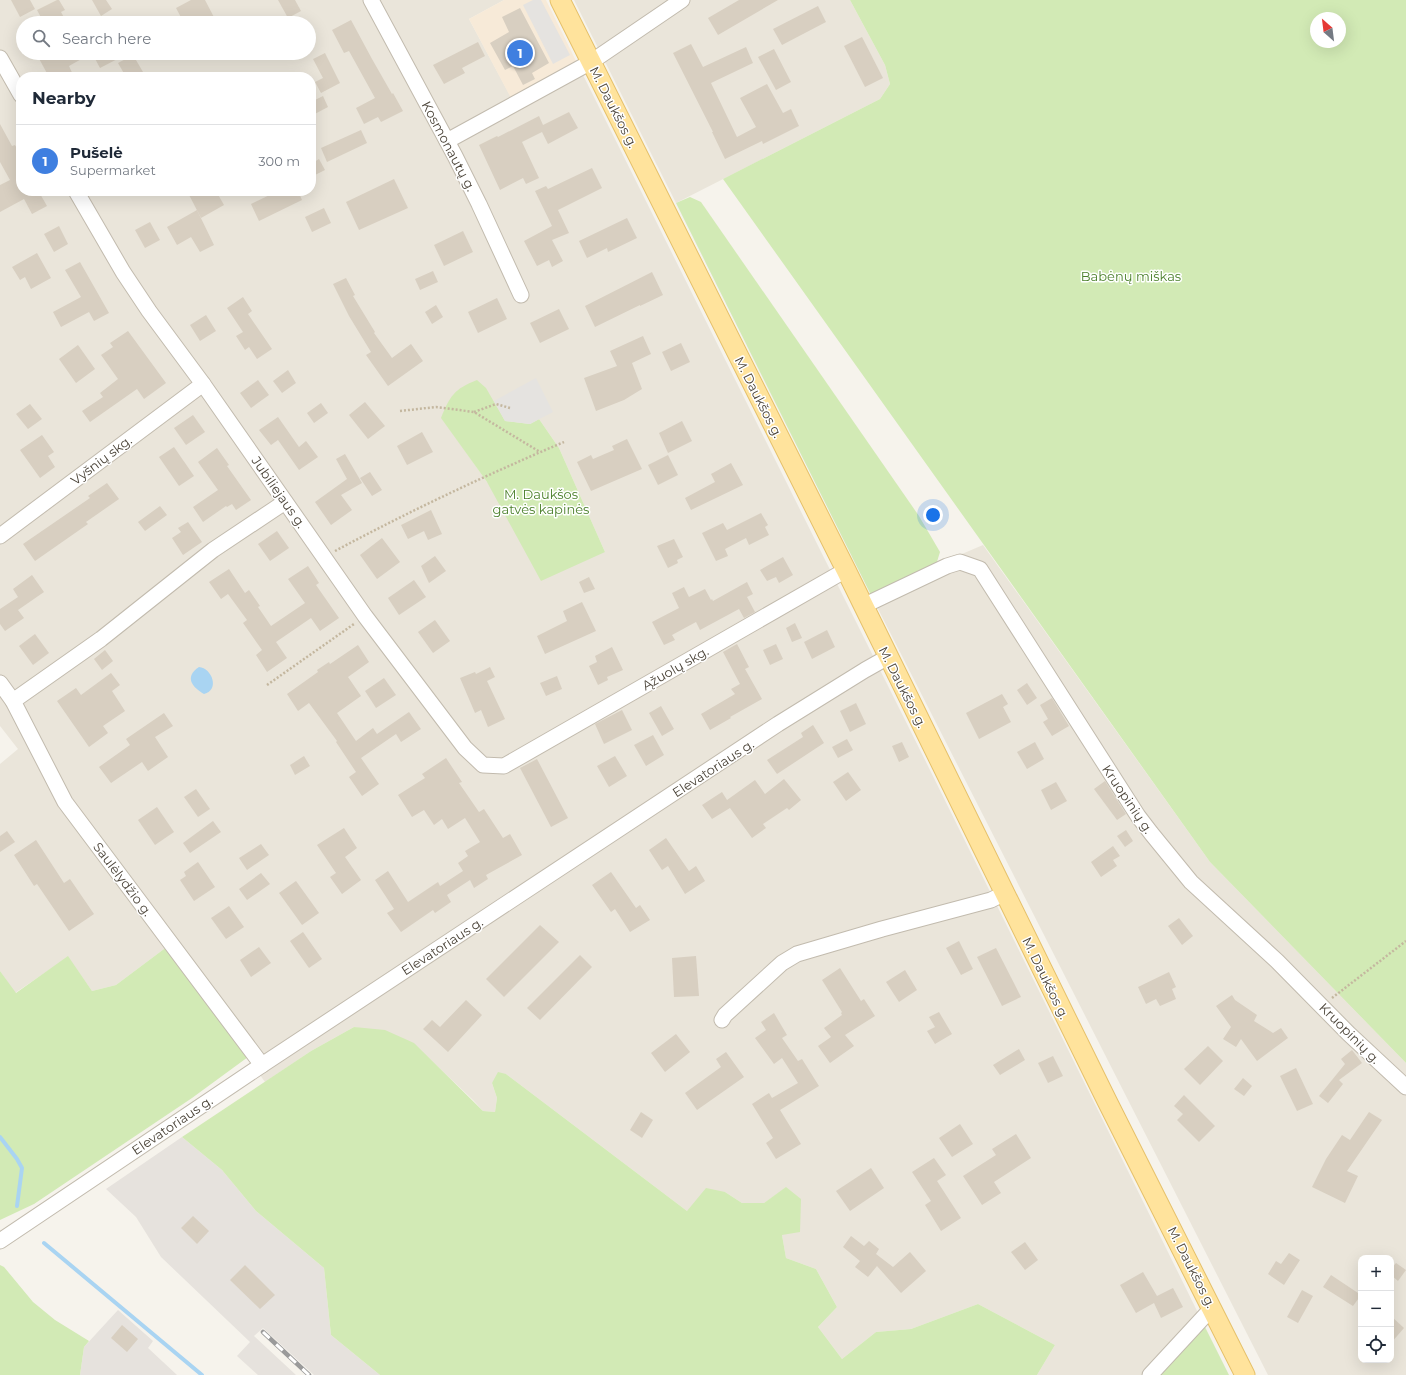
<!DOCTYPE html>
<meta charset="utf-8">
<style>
body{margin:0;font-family:Montserrat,sans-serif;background:#f6f6f7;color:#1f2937}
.controls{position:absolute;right:12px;bottom:12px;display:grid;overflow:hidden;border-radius:8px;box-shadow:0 4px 16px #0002}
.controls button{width:36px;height:36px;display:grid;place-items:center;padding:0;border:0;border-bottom:1px solid #e0e1e3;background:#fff;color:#1f2937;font:20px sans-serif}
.compass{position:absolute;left:1310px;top:12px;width:36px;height:36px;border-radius:50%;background:#fff;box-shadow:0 4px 16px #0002;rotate:332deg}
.you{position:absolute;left:933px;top:515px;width:14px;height:14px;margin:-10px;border:3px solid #fff;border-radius:50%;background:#1a73e8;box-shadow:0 0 0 6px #1a73e833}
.badge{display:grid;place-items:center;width:26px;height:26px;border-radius:50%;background:#fc3f1d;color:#fff;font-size:13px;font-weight:700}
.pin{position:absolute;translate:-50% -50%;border:2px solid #fff;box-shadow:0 1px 4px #0006}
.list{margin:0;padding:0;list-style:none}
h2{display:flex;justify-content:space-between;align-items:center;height:52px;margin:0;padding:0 16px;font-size:17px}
h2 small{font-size:13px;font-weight:400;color:#747a83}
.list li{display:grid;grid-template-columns:26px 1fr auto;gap:12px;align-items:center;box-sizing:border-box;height:72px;padding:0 16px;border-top:1px solid #e0e1e3}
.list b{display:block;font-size:15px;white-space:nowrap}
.list p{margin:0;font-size:13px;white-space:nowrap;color:#747a83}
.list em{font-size:13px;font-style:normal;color:#747a83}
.icon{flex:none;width:22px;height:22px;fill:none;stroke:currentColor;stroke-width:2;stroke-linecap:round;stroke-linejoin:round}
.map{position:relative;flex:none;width:1406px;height:1375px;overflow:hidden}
.search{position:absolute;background:#fff;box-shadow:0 4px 16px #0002;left:16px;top:16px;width:300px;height:44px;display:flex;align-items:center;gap:10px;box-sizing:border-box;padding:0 14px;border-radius:22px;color:#747a83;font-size:15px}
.panel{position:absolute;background:#fff;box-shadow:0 4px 16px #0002;left:16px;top:72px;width:300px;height:124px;border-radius:16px}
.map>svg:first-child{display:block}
.residential{fill:#eae5da;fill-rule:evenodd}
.commercial{fill:#f7ead8}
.industrial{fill:#e6e2dd}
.green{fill:#d2eab5;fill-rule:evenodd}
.parking{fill:#e5e3e0}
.water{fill:#a9d4f2}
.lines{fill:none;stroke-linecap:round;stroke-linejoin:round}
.stream{stroke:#a9d4f2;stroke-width:4}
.building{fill:#d8cfc1}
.minor-casing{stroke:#c2bbae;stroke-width:17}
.major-casing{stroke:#e6c16a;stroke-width:21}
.path{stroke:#c4b79f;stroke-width:2.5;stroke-dasharray:2 2;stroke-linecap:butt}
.minor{stroke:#fff;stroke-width:15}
.major{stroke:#ffe39c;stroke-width:19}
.rail-casing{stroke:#9a9a9a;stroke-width:4.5}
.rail{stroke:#fff;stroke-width:3;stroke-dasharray:9;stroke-linecap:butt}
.labels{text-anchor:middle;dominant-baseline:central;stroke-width:3;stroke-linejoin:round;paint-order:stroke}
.street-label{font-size:13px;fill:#4b4439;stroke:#fff}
.park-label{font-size:13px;fill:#4a7f2a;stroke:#fff}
</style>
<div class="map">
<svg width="1406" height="1375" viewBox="0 0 1406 1375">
<rect width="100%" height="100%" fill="#f6f3ec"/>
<g class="residential">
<path d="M0 0H504L469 19 512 99 578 65 925 760 1204 1325 1159 1375H1037L1055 1345 978 1304 911 1329 876 1332 842 1359 818 1327 837 1307 816 1269 786 1258 782 1235 786 1188 764 1203H742L725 1192 687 1211 506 1074 492 1083 497 1098 495 1112 483 1111 473 1100 414 1044 354 1027 311 1051 265 1082 168 946 116 985 92 991 68 957 15 993 0 971V764L18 749 0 726ZM23 23H309V53H23ZM21 77H311V191H21ZM442 418 505 421 530 424 539 419 559 448 605 552 487 482Z"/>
<path d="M574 0H850L885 65 890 84 880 99 676 203Z"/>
<path d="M983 545 1210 862 1406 1063V1375H1268L872 597 936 565ZM1361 1258H1391V1360H1361Z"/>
</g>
<path class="commercial" d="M504 0H546L578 65 512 100 469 19Z"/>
<g class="industrial">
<path d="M182 1137 222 1170 256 1211 324 1268 331 1335 380 1375H314L263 1328 254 1336 296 1375H258L237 1356 250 1342 161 1257 136 1217 106 1189Z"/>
<path d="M118 1310 153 1341 148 1348 177 1375H80L84 1347Z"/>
</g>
<g class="green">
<path d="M850 0H1406V1063L1210 862 723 179 880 99 890 84 885 65ZM1316 18H1340V42H1316Z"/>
<path d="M690 197 701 202 919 516 940 552 936 565 872 597 676 203Z"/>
<path d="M477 380 486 388 505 421 530 424 539 419 559 448 605 552 541 581 487 482 441 418C450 396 454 389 477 380Z"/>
<path d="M168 946 248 1057 192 1098 34 1204 0 1220V971L16 993 68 956 92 991 116 985Z"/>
<path d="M354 1027 385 1030 414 1043 483 1111 495 1112 497 1098 492 1083 498 1072 506 1074 687 1211 706 1188 725 1192 742 1203H764L786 1187 801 1199 800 1232 782 1235 786 1258 816 1269 837 1307 818 1327 842 1359 876 1332 911 1329 978 1304 1055 1345 1037 1375H380L331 1335 324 1268 256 1211 222 1170 182 1137 311 1051Z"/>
<path d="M0 1265 4 1267 33 1302 55 1320 89 1341 84 1347 80 1375H0Z"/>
<path d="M1204 1325 1229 1375H1159Z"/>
</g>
<g class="parking">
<path d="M533 0H541L570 55 553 64 523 5Z"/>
<path d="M536 378 553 412 530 424 505 421 494 401Z"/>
</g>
<path class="water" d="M199 667C212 668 220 690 204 694 192 687 184 677 199 667Z"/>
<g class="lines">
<g class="stream">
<path d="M0 1137 17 1159 22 1168 17 1206"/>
<path d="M44 1243 202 1375"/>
</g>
</g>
<g class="building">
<path d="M11 0H30L35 9 20 17Z"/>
<path d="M57 0H59L65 10 61 12 67 23H44L37 10Z"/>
<path d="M92 0H106L112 9 101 16Z"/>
<path d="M191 0H205L217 23H184L176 8Z"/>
<path d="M278 0H295L301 11 288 18Z"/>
<path d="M739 0H778L718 35 708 18Z"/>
<path d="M818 6 826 22 782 45 773 29Z"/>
<path d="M520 8 549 63 532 73 535 79 523 85 513 66 505 70 490 43 509 32 502 17Z"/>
<path d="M351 20 372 59 392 94 393 93 403 111 381 122 378 117 364 124 356 108 375 98 349 51 344 53 332 30Z"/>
<path d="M862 37 883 78 865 87 844 46Z"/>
<path d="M478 42 485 56 462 68 465 73 444 84 433 65Z"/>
<path d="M691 44 703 67 746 47 753 63 711 83 737 137 756 127 740 98 767 84 783 113 791 109 799 126 763 144 762 141 725 159 712 132H713L673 53Z"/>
<path d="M774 49 791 82 776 90 758 57Z"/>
<path d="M36 53H129L100 68 92 53 69 66 74 77H49Z"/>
<path d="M325 53 340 83 321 93 315 82 323 78 313 59Z"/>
<path d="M133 55 146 77H126L118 63Z"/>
<path d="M323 96 328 107 311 116V102Z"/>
<path d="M569 112 578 128 548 144 542 132 522 142 539 178 526 184 523 178 500 190 479 145 497 136 498 137 539 116 543 125Z"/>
<path d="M0 124 12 146 15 145 21 156V191H41L39 192 47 206 32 214 24 199 0 212V185L10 180 0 162Z"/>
<path d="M361 130 367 143 327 162 321 148Z"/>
<path d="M319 159 325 170 311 177V164Z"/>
<path d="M592 168 602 188 558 210 569 233 552 240 563 261 552 267 549 260 537 266 524 241 552 226 535 191 546 186 548 189Z"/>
<path d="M394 179 408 208 359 230 346 202Z"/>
<path d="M187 191H216L224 205 201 218Z"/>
<path d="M278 191H298L302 200 259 221 251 204Z"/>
<path d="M324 208 331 223 312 232 305 217Z"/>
<path d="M197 210 214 245 200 252 191 237 177 245 167 227Z"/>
<path d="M627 218 637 238 608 252 607 248 587 258 579 241Z"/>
<path d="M150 222 160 240 145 248 135 230Z"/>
<path d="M59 226 68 244 54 252 44 234Z"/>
<path d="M463 231 473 252 444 266 434 245Z"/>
<path d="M37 253 51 278 31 289 25 277 20 280 12 267Z"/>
<path d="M80 262 109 313 94 321 89 312 61 327 53 312 81 297 65 270Z"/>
<path d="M433 271 438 282 420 290 415 279Z"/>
<path d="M652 272 663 295 640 306V305L595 327 585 306Z"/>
<path d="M346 278 355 295 353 296 375 332 374 333 392 358 411 344 423 361 388 386 366 355 371 352 349 316 333 284Z"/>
<path d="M243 297 252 311 248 314 272 349 257 359 249 347 245 350 236 336 243 332 227 308Z"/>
<path d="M497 298 507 319 478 333 468 312Z"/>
<path d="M436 305 443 317 432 324 425 312Z"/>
<path d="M559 309 569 329 540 343 530 323Z"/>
<path d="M206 315 216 331 200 341 190 325Z"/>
<path d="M128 331 166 383 144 399 137 389 90 422 82 411 103 397 100 393 118 379 101 355 113 347 110 343Z"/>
<path d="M643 336 651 354 632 363 642 389 624 400 596 411 584 378 617 366 610 351Z"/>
<path d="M681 343 690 362 671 371 662 352Z"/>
<path d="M78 345 95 369 76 383 59 359Z"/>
<path d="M288 370 296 383 282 393 273 381Z"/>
<path d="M258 380 269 395 251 408 240 393Z"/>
<path d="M365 402 385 426 368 439 349 415Z"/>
<path d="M321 403 328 413 314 423 307 413Z"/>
<path d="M30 404 42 419 28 429 16 414Z"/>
<path d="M193 415 205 432 186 445 174 428Z"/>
<path d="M278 417 299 447 306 441 318 457 299 470 278 440 271 445 259 430Z"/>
<path d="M682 421 692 441 668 453 659 433Z"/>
<path d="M422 432 433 452 407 465 397 446Z"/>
<path d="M42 435 54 452 48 456 55 467 40 478 20 450Z"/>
<path d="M627 439 642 469 591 491 577 462 591 455 593 459 614 450 612 446Z"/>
<path d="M174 447 194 476 179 486 159 457Z"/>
<path d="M217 448 229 465 227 466 251 500 236 510 232 504 227 507 226 506 203 522 193 507 218 490 198 462Z"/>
<path d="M345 454 362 483 341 495 352 510 331 525 315 502 347 479 336 459Z"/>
<path d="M668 455 678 475 658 485 648 465Z"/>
<path d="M731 463 743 485 691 510 685 498 715 482 711 474Z"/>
<path d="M370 472 382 490 372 496 360 478Z"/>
<path d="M107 483 119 499 86 522 88 524 35 561 23 544 90 498 88 496Z"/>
<path d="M160 506 167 515 145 531 138 522Z"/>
<path d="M431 510 442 534 428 540 424 531 408 539 401 525Z"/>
<path d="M761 513 768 525 765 527 769 535 749 545 746 538 725 549 728 556 716 561 702 533 723 523 727 530Z"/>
<path d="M188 522 202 542 183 555 172 538 181 532 178 528Z"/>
<path d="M277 531 289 548 270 561 258 544Z"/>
<path d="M382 538 400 562 377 579 360 555Z"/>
<path d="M674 539 683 557 677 560 678 563 668 568 657 546Z"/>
<path d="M435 556 446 571 429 583 421 566Z"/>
<path d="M783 557 793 575 779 583 776 577 767 581 760 570Z"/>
<path d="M308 566 319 583 316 585 339 618 320 631 311 618 276 642 287 658 267 672 256 655 262 650 243 623 247 620 228 594 221 599 209 582 229 569 245 593 249 590 260 606 258 607 271 626 305 603 288 579Z"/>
<path d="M32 575 44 592 18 610 24 618 5 631 0 624V609L18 597 13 589Z"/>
<path d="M589 577 595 589 584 593 579 582Z"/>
<path d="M414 580 426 597 399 615 388 598Z"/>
<path d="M747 582 753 594 747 597 755 612 744 618 739 609 700 630 696 622 672 635 675 640 664 645 652 622 679 608 672 593 684 587 689 597 705 589 711 600 712 599 713 601Z"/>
<path d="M582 602 596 631 545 654 537 636 567 621 563 611Z"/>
<path d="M435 620 450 641 433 653 418 632Z"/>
<path d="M795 623 802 638 792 642 786 628Z"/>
<path d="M827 630 835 647 812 659 804 642Z"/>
<path d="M35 634 49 653 33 665 19 646Z"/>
<path d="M737 644 749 667 745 669 762 699 730 717 731 718 710 730 701 714 735 694 731 689 740 684 723 652Z"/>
<path d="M776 644 783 659 770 665 763 650Z"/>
<path d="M358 645 369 662 348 677 361 696 337 713 356 741 373 728 377 734 409 712 421 729 401 742 396 734 361 758 379 784 362 796 349 777 356 772 336 742 337 741 309 703 298 711 287 694 318 672 317 670 329 662 330 664Z"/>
<path d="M612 647 623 670 607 677 608 680 598 685 589 666 597 662 595 656Z"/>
<path d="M105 650 113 661 102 670 94 659Z"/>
<path d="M490 667 495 677 487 681 505 719 488 727 481 710 475 713 460 678 475 672 476 674Z"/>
<path d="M111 673 120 685 112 691 125 711 103 726 108 733 89 747 57 701 76 688 81 695Z"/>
<path d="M557 676 562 689 546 696 540 683Z"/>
<path d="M384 678 396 695 376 708 365 691Z"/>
<path d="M1027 683 1037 698 1027 705 1017 690Z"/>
<path d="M1002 694 1008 704 1003 707 1011 722 979 739 966 713Z"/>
<path d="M1052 698 1069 726 1052 736 1043 722 1048 719 1040 705Z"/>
<path d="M856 703 866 724 850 732 840 711Z"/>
<path d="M661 706 674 729 662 736 649 713Z"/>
<path d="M622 710 632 730 604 744 595 724Z"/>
<path d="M164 713 173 726 155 737 168 757 148 771 142 762 111 783 99 767 130 745 126 739Z"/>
<path d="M813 725 824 743 777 774 767 760 803 737 801 733Z"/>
<path d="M653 735 664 755 646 766 634 745Z"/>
<path d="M847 739 853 750 838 758 832 747Z"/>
<path d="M902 742 909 757 899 762 892 746Z"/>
<path d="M1035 742 1044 759 1027 769 1017 752Z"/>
<path d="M304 756 310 766 295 775 290 765Z"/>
<path d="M615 756 627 776 609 787 597 766Z"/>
<path d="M446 758 462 782 459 783 479 812 484 809 503 838 510 834 522 855 486 875 488 879 474 888 470 880 447 895 451 902 435 913 433 910 401 932 387 913 394 909 375 880 388 871 408 902 438 882 440 886 463 871 458 863 468 856 465 851 480 842 465 818 448 829 442 819 434 825 424 810 412 817 398 795 425 778 422 774Z"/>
<path d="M537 759 568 818 551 827 520 768Z"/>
<path d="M848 772 861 790 846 801 833 782Z"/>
<path d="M784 779 801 800 789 810 787 808 763 824 766 828 752 838 730 808 712 819 702 805 722 792 727 800 755 780 765 794Z"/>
<path d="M1105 781 1126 814 1117 820 1094 789Z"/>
<path d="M1056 782 1067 801 1051 810 1041 790Z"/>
<path d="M196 789 210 809 198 817 184 797Z"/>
<path d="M157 807 174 832 155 845 138 820Z"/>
<path d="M213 821 221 832 190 853 183 843Z"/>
<path d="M344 828 357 848 345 857 361 880 342 894 330 877 336 873 317 845Z"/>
<path d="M1126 830 1133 841 1125 847 1117 836Z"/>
<path d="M7 831 15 842 0 852V836Z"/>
<path d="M666 838 689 871 696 866 705 881 685 894 668 866 662 870 649 850Z"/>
<path d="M36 840 64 883 70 879 94 914 69 931 37 884 34 886 14 855Z"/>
<path d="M261 844 269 855 247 870 239 858Z"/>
<path d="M1113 846 1120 856 1113 860 1117 866 1101 877 1091 862Z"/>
<path d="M198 862 215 887 194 901 180 880 186 876 184 872Z"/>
<path d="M611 872 636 908 640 905 650 920 630 932 615 909 611 912 592 885Z"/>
<path d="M261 873 270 884 247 900 239 889Z"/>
<path d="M296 881 319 913 302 925 279 893Z"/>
<path d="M229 906 244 927 226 939 211 918Z"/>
<path d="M1179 918 1193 936 1182 945 1168 926Z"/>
<path d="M540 925 559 942 504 997 486 979Z"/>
<path d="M303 932 322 959 309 968 290 941Z"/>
<path d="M959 941 973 969 961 975 946 948Z"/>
<path d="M259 947 271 963 251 977 240 960Z"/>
<path d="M996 948 1021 997 1002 1006 977 957Z"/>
<path d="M580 955 592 967 540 1020 527 1008Z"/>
<path d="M696 956 699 996 674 997 672 958Z"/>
<path d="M840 968 861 1001 864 999 875 1016 845 1035 854 1046 830 1063 818 1046 831 1037 824 1028 842 1015 841 1013 842 1012 822 980Z"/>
<path d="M905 970 917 990 899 1002 886 982Z"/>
<path d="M1169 972 1176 987 1172 989 1176 999 1160 1006 1156 999 1146 1004 1138 987Z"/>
<path d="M1232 995 1235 1000 1257 1015 1254 1021 1273 1033 1281 1028 1288 1038 1257 1061 1241 1039 1236 1047 1223 1039 1231 1027 1216 1006Z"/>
<path d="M466 1000 482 1015 448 1052 423 1029 432 1020 440 1027Z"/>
<path d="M939 1012 952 1034 935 1044 927 1031 935 1027 929 1017Z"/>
<path d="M774 1013 787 1035 782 1038 798 1061 802 1059 819 1086 780 1110 801 1144 776 1159 766 1143 773 1138 752 1104 769 1093 772 1098 798 1083 782 1058 774 1064 755 1038 766 1030 761 1022Z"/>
<path d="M676 1034 690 1052 665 1072 651 1053Z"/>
<path d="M1208 1046 1223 1061 1200 1085 1184 1069Z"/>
<path d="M1019 1049 1025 1060 1000 1075 993 1065Z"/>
<path d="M1352 1050 1362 1063 1339 1080 1343 1084 1328 1103 1319 1096 1345 1064 1341 1059Z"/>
<path d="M726 1052 744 1077 697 1110 685 1093 721 1067 716 1059Z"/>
<path d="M1053 1056 1063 1076 1048 1083 1038 1063Z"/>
<path d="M1296 1068 1313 1104 1297 1111 1280 1076Z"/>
<path d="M1243 1078 1252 1086 1244 1096 1234 1089Z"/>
<path d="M1184 1095 1215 1126 1199 1142 1177 1120 1183 1114 1174 1106Z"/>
<path d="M641 1112 653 1120 642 1138 630 1130Z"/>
<path d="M1369 1112 1382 1120 1347 1171 1358 1176 1345 1203 1312 1187 1326 1159 1342 1135 1350 1140Z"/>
<path d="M960 1124 973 1144 952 1157 939 1138Z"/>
<path d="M1016 1134 1031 1158 994 1182 1001 1193 982 1205 963 1176 996 1155 992 1149Z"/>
<path d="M934 1158 946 1175 937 1181 961 1218 941 1231 925 1205 931 1201 912 1172Z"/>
<path d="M871 1168 884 1188 850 1211 836 1191Z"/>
<path d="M193 1216 209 1231 197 1244 181 1228Z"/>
<path d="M851 1236 864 1246 869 1241 879 1249 876 1254 893 1267 910 1252 926 1271 901 1293 877 1266 868 1277 855 1267 860 1261 843 1247Z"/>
<path d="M1025 1242 1038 1260 1025 1270 1011 1252Z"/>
<path d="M1289 1253 1300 1260 1284 1285 1268 1274 1276 1261 1281 1264Z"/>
<path d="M1396 1263 1406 1270 1398 1281 1391 1275V1269Z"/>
<path d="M245 1265 275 1295 260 1309 230 1280Z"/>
<path d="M1143 1272 1157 1296 1173 1288 1183 1307 1161 1318 1154 1303 1136 1313 1120 1285Z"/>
<path d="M1331 1275 1361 1295 1353 1306 1323 1287Z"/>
<path d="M1302 1290 1313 1296 1298 1323 1287 1317Z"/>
<path d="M1391 1316 1404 1328 1391 1343Z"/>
<path d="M122 1325 138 1339 127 1352 111 1338Z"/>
</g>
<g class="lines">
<g class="minor-casing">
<g id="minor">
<path d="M371 0 455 156 479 204 521 295"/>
<path d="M0 58 21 95"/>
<path d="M447 141 591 62 682 0"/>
<path d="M76 191 123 272 149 311 203 384 365 616 465 748 483 765 504 766 846 570"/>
<path d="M0 536 203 384"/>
<path d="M863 606 947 566 960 562 980 569 1138 816 1151 833 1191 882 1277 961 1349 1034 1406 1087"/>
<path d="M0 683 13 701 65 802 262 1065"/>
<path d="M13 701 101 639 213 550 285 502"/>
<path d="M722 1020 725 1015 782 963 797 954 882 929 991 900 1005 893"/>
<path d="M0 1241 262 1065 778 724 865 670 888 657"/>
<path d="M1150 1375 1212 1308"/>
</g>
</g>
<g class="major-casing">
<path id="major" d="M560 0 846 570 1107 1101 1245 1375"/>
</g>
<g class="path">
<path d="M400 411 436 407 474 412 540 452"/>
<path d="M474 412 496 404 510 408"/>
<path d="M335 551C410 511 486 475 564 442"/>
<path d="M267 685 354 624"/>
<path d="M1332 998 1406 941"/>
</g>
<use href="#minor" class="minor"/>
<use href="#major" class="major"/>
<g class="rail-casing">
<path id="rail" d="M263 1332 309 1375"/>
</g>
<use href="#rail" class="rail"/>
</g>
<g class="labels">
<g class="street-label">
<text transform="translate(614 107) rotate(63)">M. Daukšos g.</text>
<text transform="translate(449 146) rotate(62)">Kosmonautų g.</text>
<text transform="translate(759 397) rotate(63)">M. Daukšos g.</text>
<text transform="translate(101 460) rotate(-37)">Vyšnių skg.</text>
<text transform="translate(279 492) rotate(55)">Jubiliejaus g.</text>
<text transform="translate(675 668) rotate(-30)">Ąžuolų skg.</text>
<text transform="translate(903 687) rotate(63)">M. Daukšos g.</text>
<text transform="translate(713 768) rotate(-33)">Elevatoriaus g.</text>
<text transform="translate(1128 799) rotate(56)">Kruopinių g.</text>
<text transform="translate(123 879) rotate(53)">Saulėlydžio g.</text>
<text transform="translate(442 946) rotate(-33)">Elevatoriaus g.</text>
<text transform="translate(1046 978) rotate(64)">M. Daukšos g.</text>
<text transform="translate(1350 1033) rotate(45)">Kruopinių g.</text>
<text transform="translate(172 1125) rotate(-34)">Elevatoriaus g.</text>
<text transform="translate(1192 1267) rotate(63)">M. Daukšos g.</text>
</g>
<g class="park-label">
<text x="1131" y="276">Babėnų miškas</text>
<text x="541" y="494">M. Daukšos<tspan x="541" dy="15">gatvės kapinės</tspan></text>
</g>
</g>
</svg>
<div class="controls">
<button>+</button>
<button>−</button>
<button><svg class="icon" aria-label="locate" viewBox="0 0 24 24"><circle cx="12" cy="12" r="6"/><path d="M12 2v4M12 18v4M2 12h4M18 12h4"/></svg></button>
</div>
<svg class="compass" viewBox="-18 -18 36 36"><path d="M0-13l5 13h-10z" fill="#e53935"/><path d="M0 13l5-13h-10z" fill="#747a83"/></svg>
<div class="you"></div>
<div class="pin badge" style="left:520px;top:53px;background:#3f7fe0">1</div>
<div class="search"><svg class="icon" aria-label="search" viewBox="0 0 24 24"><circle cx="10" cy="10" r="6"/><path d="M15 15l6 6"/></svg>Search here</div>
<section class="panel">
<h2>Nearby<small></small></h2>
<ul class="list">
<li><span class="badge" style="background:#3f7fe0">1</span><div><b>Pušelė</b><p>Supermarket</p></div><em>300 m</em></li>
</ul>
</section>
</div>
